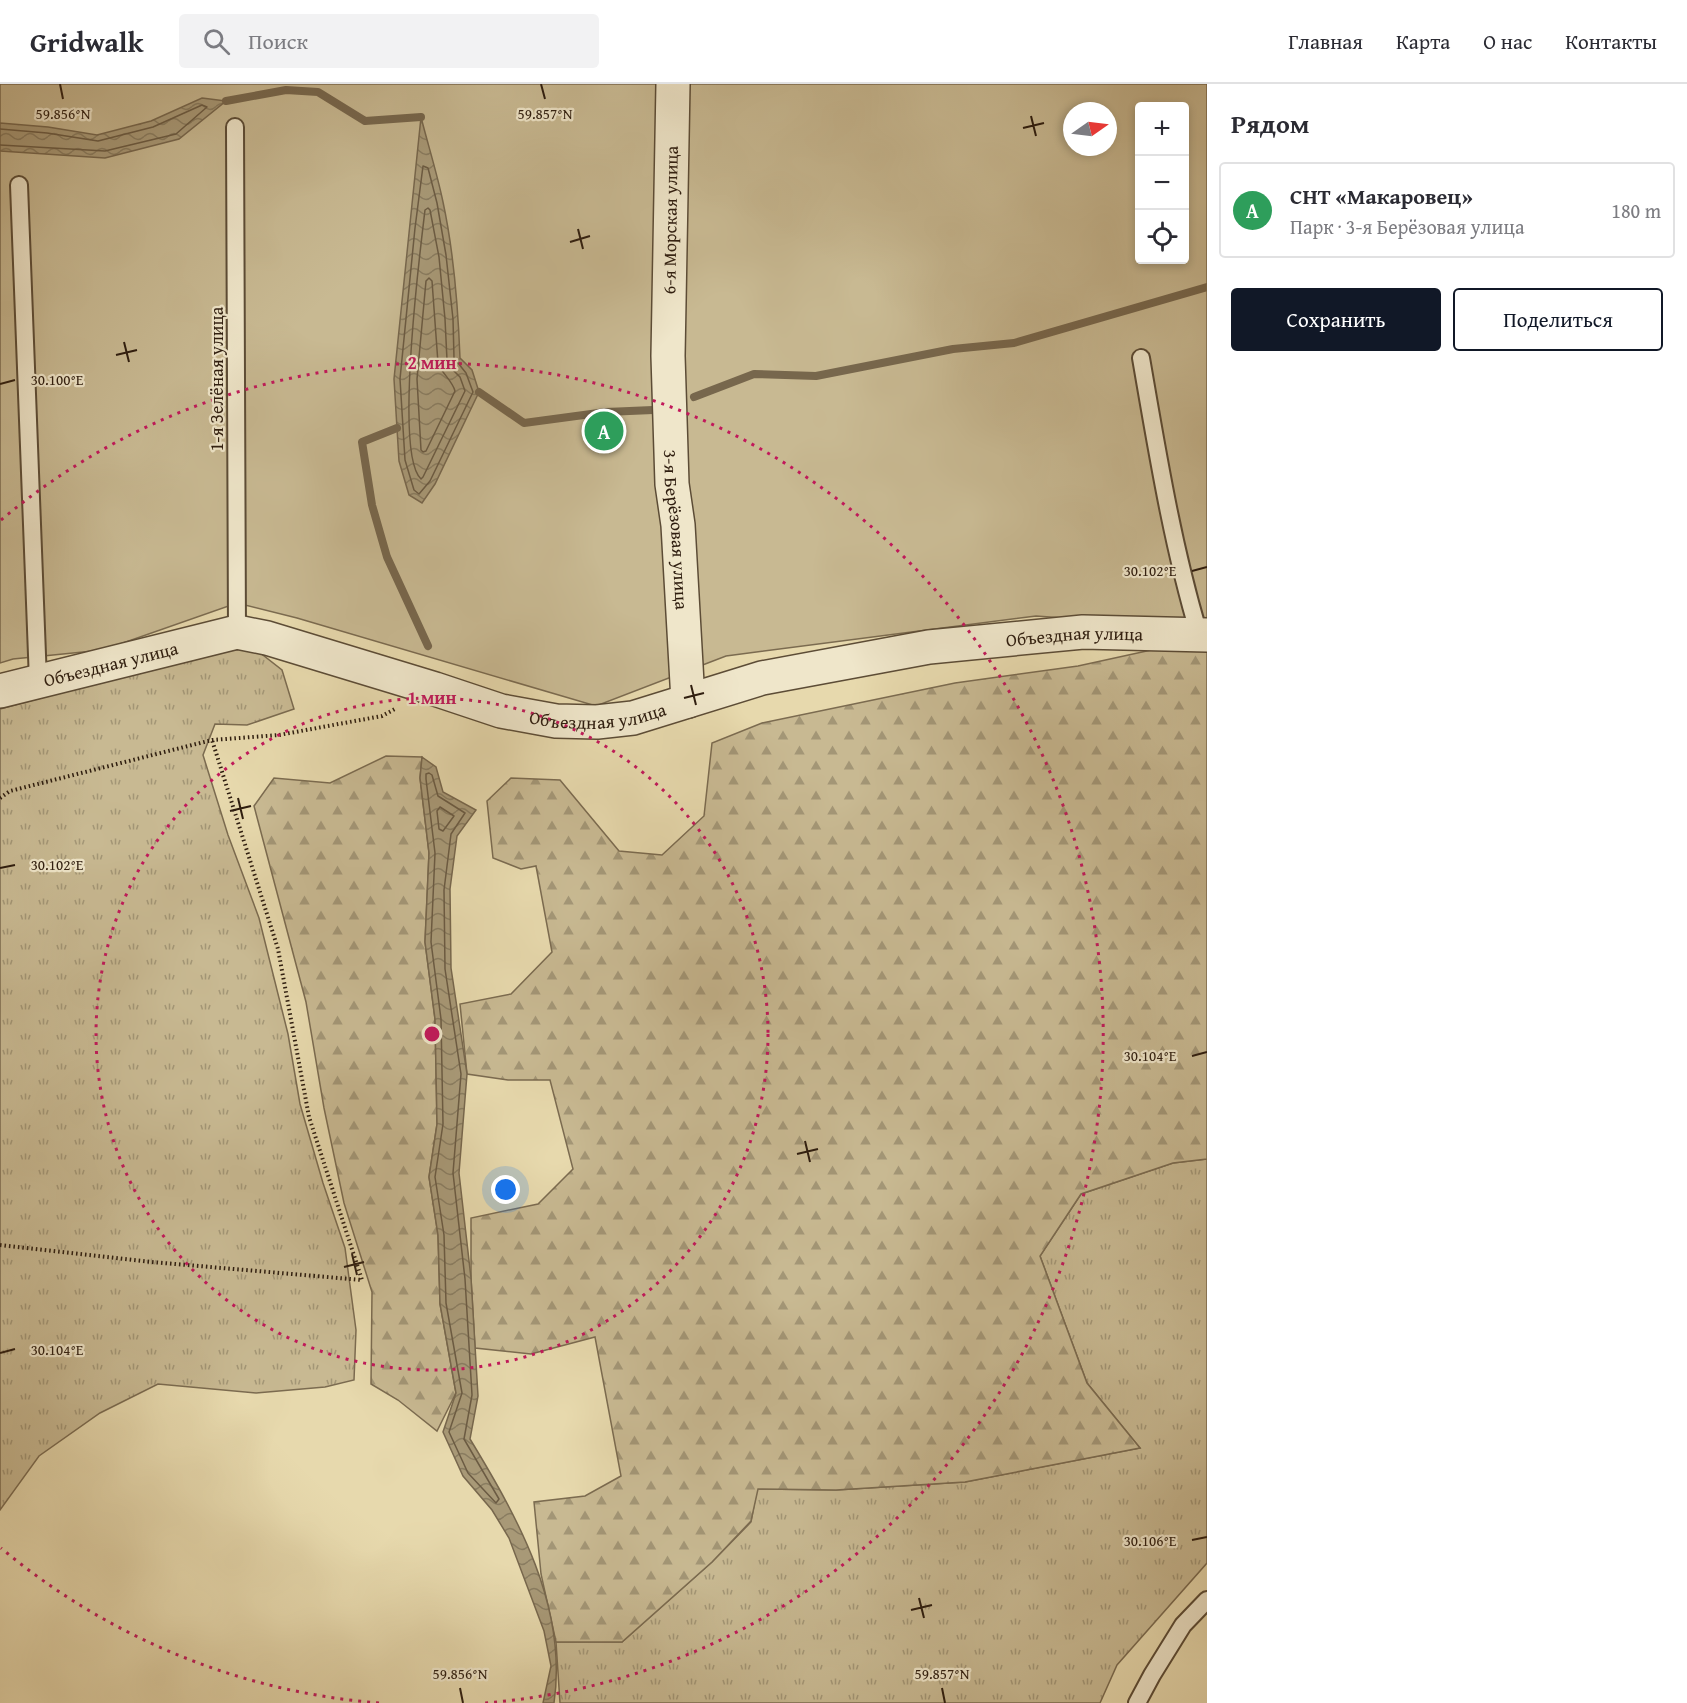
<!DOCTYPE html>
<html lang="ru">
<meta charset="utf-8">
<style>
body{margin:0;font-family:"Gentium Book Plus",serif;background:#f2f2f3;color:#2b2b33}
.controls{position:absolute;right:18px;top:18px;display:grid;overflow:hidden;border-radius:6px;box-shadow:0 3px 9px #0003}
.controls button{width:54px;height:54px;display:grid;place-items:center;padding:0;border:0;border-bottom:2px solid #e1e1e2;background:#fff;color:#2b2b33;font:30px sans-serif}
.compass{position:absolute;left:1063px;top:18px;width:54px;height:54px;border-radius:50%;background:#fff;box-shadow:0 3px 9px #0003;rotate:76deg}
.you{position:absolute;left:506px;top:1106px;width:21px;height:21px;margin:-15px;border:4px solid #fff;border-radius:50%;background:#1a73e8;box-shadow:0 0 0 9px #1a73e833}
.badge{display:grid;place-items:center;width:39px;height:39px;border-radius:50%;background:#111827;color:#fff;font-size:20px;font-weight:700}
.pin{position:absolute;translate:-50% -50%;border:3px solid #fff;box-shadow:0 2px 6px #0006}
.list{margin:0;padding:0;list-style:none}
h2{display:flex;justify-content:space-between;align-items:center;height:78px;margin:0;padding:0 24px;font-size:26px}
h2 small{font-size:20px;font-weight:400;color:#7c7c81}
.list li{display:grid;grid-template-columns:39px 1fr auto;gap:18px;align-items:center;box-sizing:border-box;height:96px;margin:0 12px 12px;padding:0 12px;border:2px solid #e1e1e2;border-radius:6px}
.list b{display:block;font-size:22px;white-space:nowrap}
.list p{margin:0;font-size:20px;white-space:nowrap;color:#7c7c81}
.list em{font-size:20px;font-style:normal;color:#7c7c81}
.actions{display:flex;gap:12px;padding:18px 24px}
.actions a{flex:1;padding:14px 0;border:2px solid #111827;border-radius:6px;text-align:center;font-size:21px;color:#111827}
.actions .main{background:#111827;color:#fff}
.icon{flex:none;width:33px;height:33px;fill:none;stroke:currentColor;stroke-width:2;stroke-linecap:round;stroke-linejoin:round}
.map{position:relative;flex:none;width:1207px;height:1619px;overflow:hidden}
header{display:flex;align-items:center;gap:36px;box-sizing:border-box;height:84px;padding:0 30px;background:#fff;border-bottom:2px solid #e1e1e2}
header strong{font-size:28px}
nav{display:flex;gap:33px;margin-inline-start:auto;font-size:21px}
.search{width:420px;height:54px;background:#f2f2f3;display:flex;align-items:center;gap:15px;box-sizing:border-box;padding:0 21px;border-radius:6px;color:#7c7c81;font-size:22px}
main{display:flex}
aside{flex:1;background:#fff}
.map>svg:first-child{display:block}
.grass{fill:url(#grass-tufts);stroke:#7b6b50;stroke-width:1.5}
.forest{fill:url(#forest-firs);stroke:#7b6b50;stroke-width:1.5}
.green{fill:#c8b992;stroke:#7b6b50;stroke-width:1.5;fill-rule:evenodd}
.water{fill:url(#water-waves);stroke:#77674d;stroke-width:1.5}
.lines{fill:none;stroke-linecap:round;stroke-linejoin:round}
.shore{stroke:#6b5b43;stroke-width:1.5}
.stream{stroke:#77674d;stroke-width:8}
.service-casing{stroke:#5c4c36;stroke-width:20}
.minor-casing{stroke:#5c4c36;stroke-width:36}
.path{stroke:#2e1d0f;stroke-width:4;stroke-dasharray:1.5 3;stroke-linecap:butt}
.service{stroke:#efe6ca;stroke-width:16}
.minor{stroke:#efe6ca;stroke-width:33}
.ticks{fill:none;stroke:#2e1d0f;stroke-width:2}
.ring{fill:none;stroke:#c2185b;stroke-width:3;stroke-dasharray:3 6}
.labels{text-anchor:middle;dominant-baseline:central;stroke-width:4.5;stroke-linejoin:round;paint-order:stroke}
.street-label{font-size:18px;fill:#2e1d0f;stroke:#efe6ca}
.ticks-label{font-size:15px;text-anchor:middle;fill:#2e1d0f;stroke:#efe6ca;stroke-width:4.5;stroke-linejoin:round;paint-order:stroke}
.centre{fill:#c2185b;stroke:#efe6ca;stroke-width:3}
.ring-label{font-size:18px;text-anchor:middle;font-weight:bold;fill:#c2185b;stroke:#efe6ca;stroke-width:4.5;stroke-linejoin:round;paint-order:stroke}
</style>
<header>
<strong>Gridwalk</strong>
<div class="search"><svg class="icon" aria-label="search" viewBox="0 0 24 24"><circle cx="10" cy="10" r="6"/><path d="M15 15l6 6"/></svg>Поиск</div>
<nav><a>Главная</a><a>Карта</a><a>О нас</a><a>Контакты</a></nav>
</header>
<main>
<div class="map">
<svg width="1207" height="1619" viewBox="0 0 1207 1619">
<defs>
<pattern id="grass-tufts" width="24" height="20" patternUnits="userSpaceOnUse" patternTransform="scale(1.5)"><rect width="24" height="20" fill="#c8b992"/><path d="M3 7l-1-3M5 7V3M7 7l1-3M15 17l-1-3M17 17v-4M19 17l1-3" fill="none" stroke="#a39676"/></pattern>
<pattern id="forest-firs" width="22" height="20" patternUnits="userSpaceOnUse" patternTransform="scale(1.5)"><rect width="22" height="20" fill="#c8b992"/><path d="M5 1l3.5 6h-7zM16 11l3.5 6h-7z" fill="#a39676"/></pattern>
<pattern id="water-waves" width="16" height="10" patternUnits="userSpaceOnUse" patternTransform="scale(1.5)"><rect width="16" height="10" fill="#a89977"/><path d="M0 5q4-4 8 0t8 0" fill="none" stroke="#897c60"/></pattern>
</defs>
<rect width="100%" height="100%" fill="#e7d9ad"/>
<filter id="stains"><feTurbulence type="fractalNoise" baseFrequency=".00333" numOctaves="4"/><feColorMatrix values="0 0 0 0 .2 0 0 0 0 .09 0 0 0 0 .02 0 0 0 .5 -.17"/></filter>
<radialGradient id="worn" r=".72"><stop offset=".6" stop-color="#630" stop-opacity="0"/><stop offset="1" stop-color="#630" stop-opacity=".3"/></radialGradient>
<g class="grass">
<path d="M254 564 282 586 294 625 247 641 215 640 203 671 228 751 259 834 288 950 300 1020 323 1099 345 1164 356 1246 354 1296 325 1303 256 1309 158 1300 100 1329 39 1372 0 1426V625L212 568Z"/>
<path d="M1207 1075V1479L1117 1581 1100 1619H560L556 1558H622L712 1478 751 1438 757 1405 836 1406 965 1398 1140 1364 1087 1299 1040 1172 1081 1110 1173 1079Z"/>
</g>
<g class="forest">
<path d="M1197 556 1207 558V1075L1173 1079 1081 1110 1040 1172 1087 1299 1140 1364 965 1398 836 1406 758 1405 751 1437 712 1478 622 1558H556L541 1490 534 1418 585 1412 621 1392 595 1253 531 1270 475 1264 471 1194V1134L538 1120 573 1085 550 996H508L467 990 460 920 511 910 552 868 536 782 521 785 493 774 487 717 511 694 560 696 619 767 662 771 704 732 712 659 762 639 955 599 1078 582Z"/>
<path d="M386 672 422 673 420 694 429 769 425 858 435 935 437 1040 429 1093 438 1151 440 1220 456 1309 437 1347 398 1316 371 1300 372 1208 344 1119 324 1024 306 918 254 722 274 694 330 699Z"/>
</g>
<path class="green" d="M0 0H1207V544L1036 532 726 572 596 622 297 534 237 519 103 566 13 575 0 579ZM1140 22H1184V176H1140ZM1072 27H1108V63H1072Z"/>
<g class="water">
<path d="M202 14 226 17 179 55 105 74 0 67V39L48 43 97 51 151 37Z"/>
<path d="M421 33C428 61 437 89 443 118 454 169 458 221 460 274L472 286 479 308 435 400 422 419 409 411 399 377 394 295Z"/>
<path d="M422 673 436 683 443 708 476 726 457 752 450 805 451 884 467 990 459 1089 471 1194 478 1312 470 1355C518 1434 568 1523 554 1619H543L551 1582 544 1547 509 1454 492 1426 463 1392 443 1348 456 1309 440 1220 438 1151 429 1093 437 1040 435 935 425 858 429 769 420 694Z"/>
</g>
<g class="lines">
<g class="shore">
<path d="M0 45 47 49 98 57 153 43 202 21 207 23 176 50 105 67 0 61"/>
<path d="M423 82 428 84 437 119 446 171 453 235 454 274 466 289 473 308 430 397 419 410 414 406 405 376 400 295 415 144Z"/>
<path d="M428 124 430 126 439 173 445 235 447 276 449 282 460 293 465 307 423 393 421 395C394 370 420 168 425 126Z"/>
<path d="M429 194 432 197 438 279C442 290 452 296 455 307L426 367 423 368 421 366 417 295 426 197Z"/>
<path d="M429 689 432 691 438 712 465 729 451 750 444 806 445 885 461 990 453 1089 465 1195 472 1311 464 1355 499 1415 496 1419 468 1389 449 1348 462 1309 446 1219 444 1151 435 1093 443 1040 441 935 431 858 435 769 426 695V690Z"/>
<path d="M440 723 454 732 443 747 439 745 437 727Z"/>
</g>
<g class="stream">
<path d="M226 17 286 6 318 8 365 37 421 33"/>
<path d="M479 308 524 339 606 328 653 326"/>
<path d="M694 313 754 290 816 292 953 265 1014 259 1207 203"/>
<path d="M397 344 362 358 372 421 387 473 428 562"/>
</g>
<g class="service-casing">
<g id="service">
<path d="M235 43 237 548"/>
<path d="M19 101 38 597"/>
<path d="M1141 274C1157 366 1172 460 1199 550"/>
<path d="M1137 1619 1152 1591 1183 1541 1207 1516"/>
</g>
</g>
<g class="minor-casing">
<g id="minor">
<path id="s1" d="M673 0 668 272 672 400 678 441 688 617"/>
<path id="s2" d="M0 607 237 548 267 554 435 605 501 627 556 637 597 638 633 634 762 594 929 563 1083 548 1207 551"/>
</g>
</g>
<g class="path">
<path d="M0 714 10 707 212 656 279 651 382 632 395 625"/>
<path d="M0 1161 152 1178 362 1196 309 1033 278 865 212 656"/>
</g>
<use href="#service" class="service"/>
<use href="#minor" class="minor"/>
</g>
<path class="ticks" d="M60 0 63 15M541 0 545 15M1031 32 1036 52M1023 44 1044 39M578 145 583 165M570 158 590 152M124 258 129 278M116 271 137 266M0 300 15 296M1192 487 1207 483M691 601 696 621M684 614 704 609M238 714 243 735M230 727 251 722M0 784 15 781M1192 972 1207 968M805 1057 810 1078M797 1070 818 1065M352 1170 357 1191M344 1183 364 1178M0 1269 15 1265M1192 1456 1207 1453M919 1514 924 1534M911 1526 932 1521M460 1604 463 1619M942 1604 945 1619"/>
<g class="ring">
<circle cx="432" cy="950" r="336"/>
<path d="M379 1619A671 671 0 0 1 1 1464M1 436A671 671 0 1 1 485 1619"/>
</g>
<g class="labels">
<g class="street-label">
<text transform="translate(670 136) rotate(-89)">6-я Морская улица</text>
<text transform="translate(216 295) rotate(-90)">1-я Зелёная улица</text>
<text stroke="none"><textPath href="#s1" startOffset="446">3-я Берёзовая улица</textPath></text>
<text stroke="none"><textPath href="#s2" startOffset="1104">Объездная улица</textPath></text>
<text stroke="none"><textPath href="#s2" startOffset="114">Объездная улица</textPath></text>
<text stroke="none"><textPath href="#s2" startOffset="618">Объездная улица</textPath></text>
</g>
</g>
<g class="ticks-label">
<text x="63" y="35">59.856°N</text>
<text x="545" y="35">59.857°N</text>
<text x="57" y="301">30.100°E</text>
<text x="1150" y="492">30.102°E</text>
<text x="57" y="786">30.102°E</text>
<text x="1150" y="977">30.104°E</text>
<text x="57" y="1271">30.104°E</text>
<text x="1150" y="1462">30.106°E</text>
<text x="460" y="1595">59.856°N</text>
<text x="942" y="1595">59.857°N</text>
</g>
<circle cx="432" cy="950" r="9" class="centre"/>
<g class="ring-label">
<text x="432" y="285">2 мин</text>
<text x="432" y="620">1 мин</text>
</g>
<rect width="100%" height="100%" filter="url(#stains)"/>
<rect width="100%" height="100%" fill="url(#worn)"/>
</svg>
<div class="controls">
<button>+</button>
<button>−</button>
<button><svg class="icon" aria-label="locate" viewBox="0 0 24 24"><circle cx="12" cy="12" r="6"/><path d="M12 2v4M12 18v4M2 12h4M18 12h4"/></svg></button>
</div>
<svg class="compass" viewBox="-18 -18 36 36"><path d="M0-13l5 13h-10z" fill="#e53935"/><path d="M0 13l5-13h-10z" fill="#7c7c81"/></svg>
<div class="you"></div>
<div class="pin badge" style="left:604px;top:347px;background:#2e9e5b">A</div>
</div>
<aside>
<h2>Рядом<small></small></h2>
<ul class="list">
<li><span class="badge" style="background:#2e9e5b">A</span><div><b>СНТ «Макаровец»</b><p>Парк · 3-я Берёзовая улица</p></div><em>180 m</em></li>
</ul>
<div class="actions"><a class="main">Сохранить</a><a>Поделиться</a></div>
</aside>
</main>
